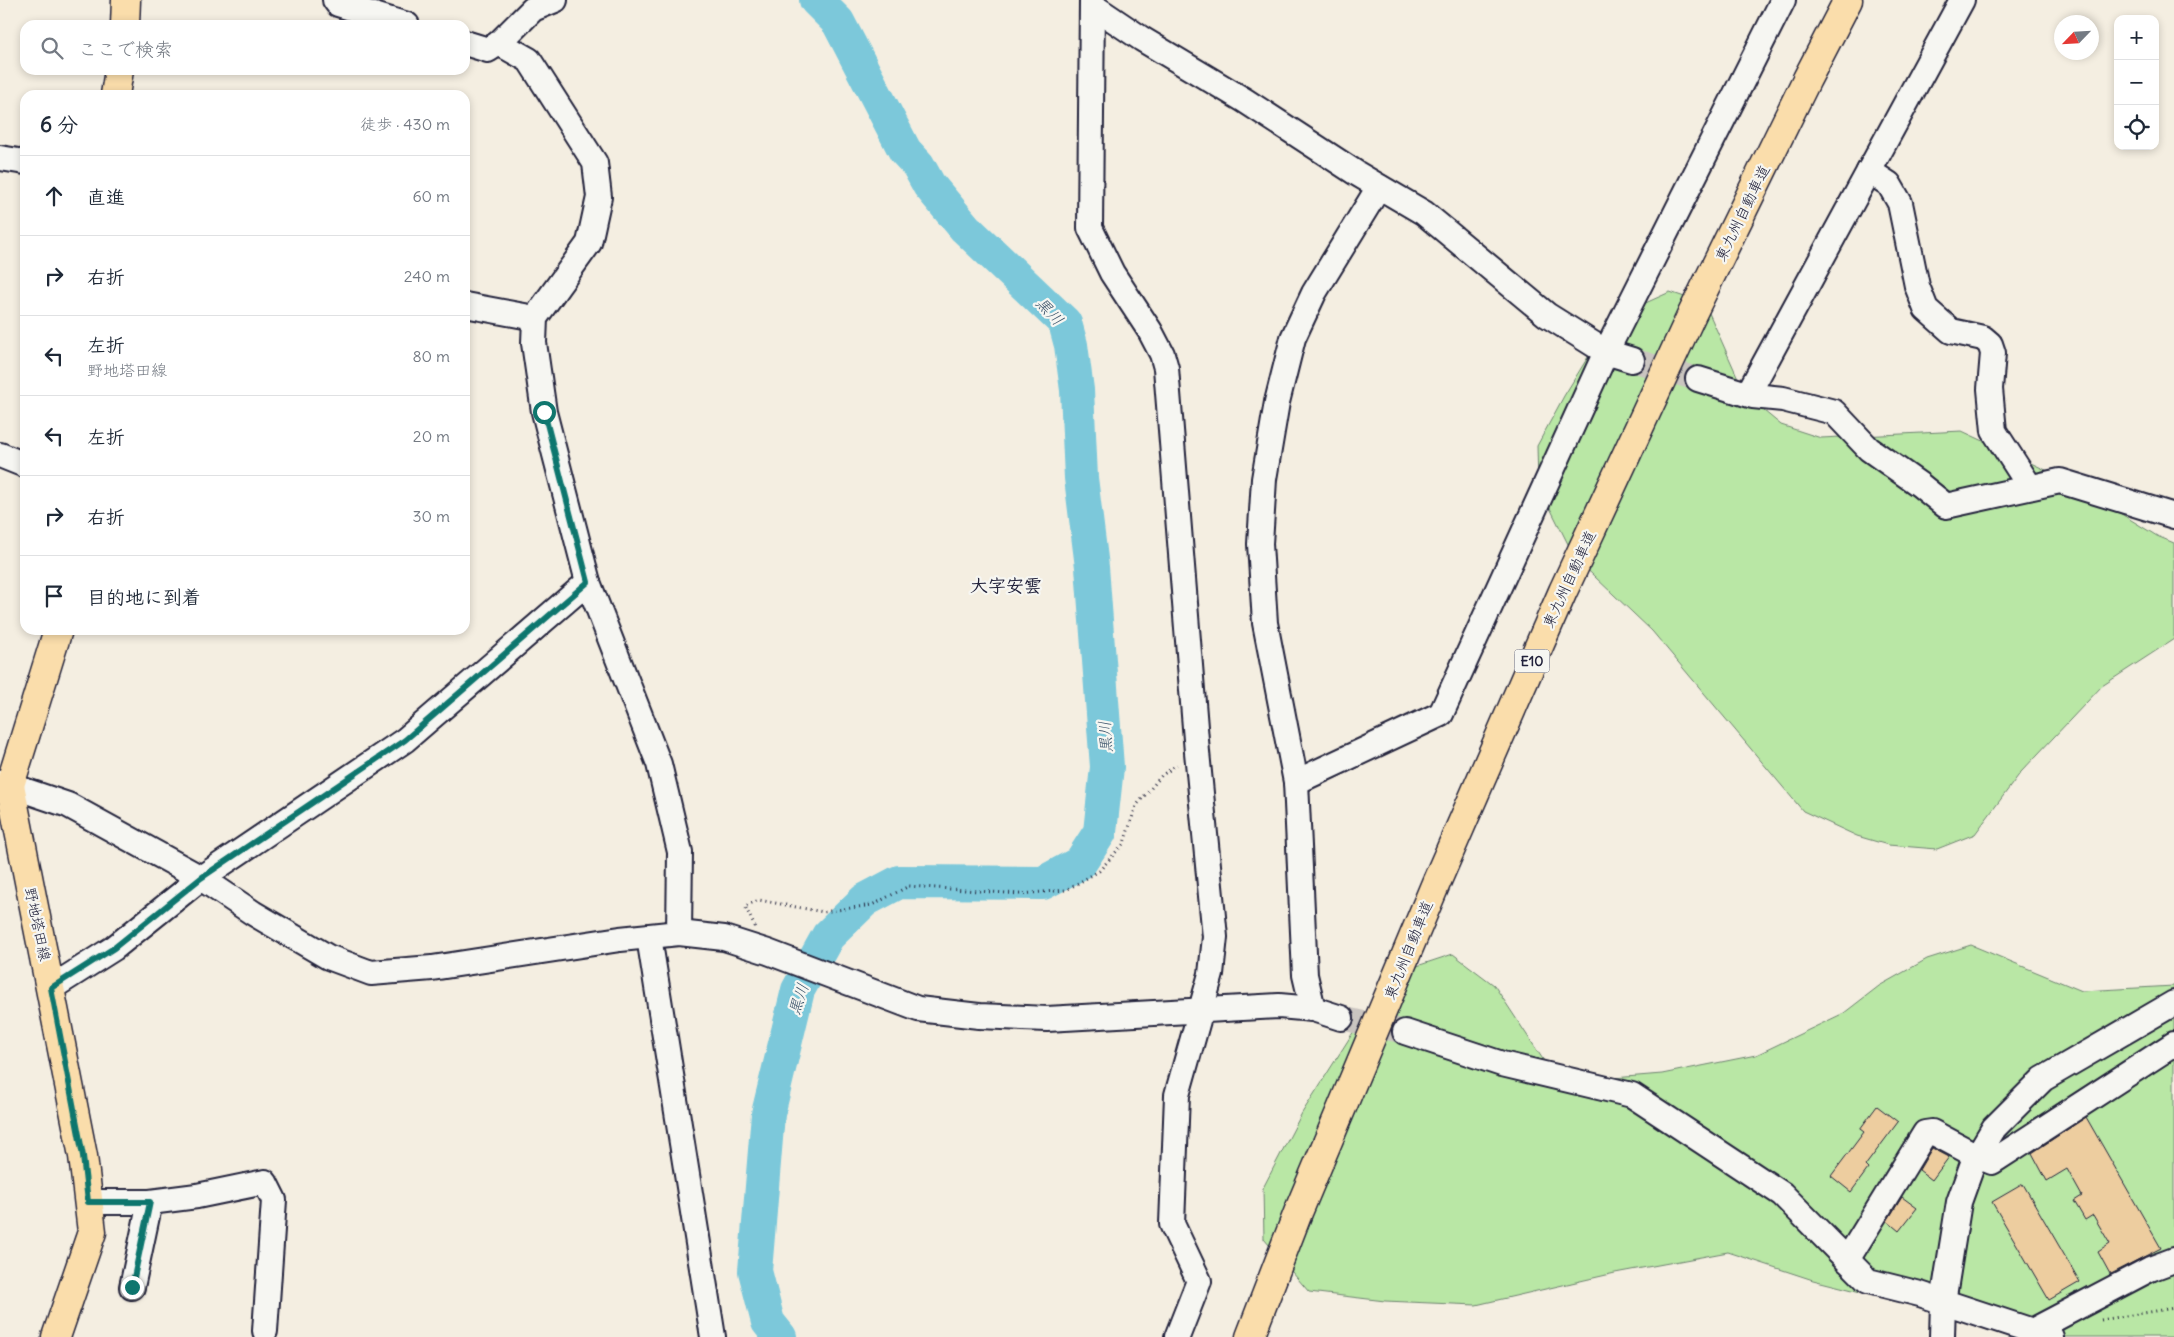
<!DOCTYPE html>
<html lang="ja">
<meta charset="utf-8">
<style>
body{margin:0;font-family:Delius,"Klee One",sans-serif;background:#f2f2f3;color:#1f2937}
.controls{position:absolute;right:15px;top:15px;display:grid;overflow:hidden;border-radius:10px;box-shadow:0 2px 8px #0003}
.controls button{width:45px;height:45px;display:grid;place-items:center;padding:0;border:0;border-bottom:1px solid #e0e1e3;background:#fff;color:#1f2937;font:25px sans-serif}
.compass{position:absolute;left:2054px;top:15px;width:45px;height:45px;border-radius:50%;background:#fff;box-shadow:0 2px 8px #0003;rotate:245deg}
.stop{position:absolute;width:15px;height:15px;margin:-11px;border:4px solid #0f766e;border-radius:50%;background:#fff}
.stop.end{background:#0f766e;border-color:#fff;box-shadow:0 1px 5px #0008}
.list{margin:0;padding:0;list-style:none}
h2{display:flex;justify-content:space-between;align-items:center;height:65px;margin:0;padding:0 20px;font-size:21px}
h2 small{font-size:16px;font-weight:400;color:#747a83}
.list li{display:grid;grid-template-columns:32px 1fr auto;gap:15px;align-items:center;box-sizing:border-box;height:80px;padding:0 20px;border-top:1px solid #e0e1e3}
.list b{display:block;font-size:19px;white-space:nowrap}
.list p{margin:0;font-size:16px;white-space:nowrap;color:#747a83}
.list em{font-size:16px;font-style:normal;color:#747a83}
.icon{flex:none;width:28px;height:28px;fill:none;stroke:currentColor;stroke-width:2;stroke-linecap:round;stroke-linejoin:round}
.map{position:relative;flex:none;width:2174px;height:1337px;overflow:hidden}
.search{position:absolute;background:#fff;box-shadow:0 2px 8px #0003;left:20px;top:20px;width:450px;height:55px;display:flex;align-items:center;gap:12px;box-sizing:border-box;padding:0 18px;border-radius:15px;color:#747a83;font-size:19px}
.panel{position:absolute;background:#fff;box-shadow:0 2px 8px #0003;left:20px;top:90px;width:450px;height:545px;border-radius:15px}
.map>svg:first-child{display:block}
.green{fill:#b9e7a5;stroke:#6e8470}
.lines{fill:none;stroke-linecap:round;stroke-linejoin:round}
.river{stroke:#7bc8da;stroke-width:34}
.building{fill:#edcd9f;stroke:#22223b}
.minor-tunnel{stroke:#cac5c0;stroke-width:24;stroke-dasharray:24 12;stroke-linecap:butt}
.minor-casing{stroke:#22223b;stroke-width:28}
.major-casing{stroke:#22223b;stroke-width:31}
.highway-casing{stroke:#22223b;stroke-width:31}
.path{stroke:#22223b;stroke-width:3;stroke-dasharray:1 4;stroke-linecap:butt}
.minor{stroke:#f6f6f2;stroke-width:24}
.major{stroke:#faddab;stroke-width:28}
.highway{stroke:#faddab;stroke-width:28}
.route{stroke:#0f766e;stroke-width:6}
.labels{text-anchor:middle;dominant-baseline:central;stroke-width:4.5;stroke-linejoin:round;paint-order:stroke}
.shield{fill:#f6f6f2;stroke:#626272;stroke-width:1}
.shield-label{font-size:14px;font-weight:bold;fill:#22223b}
.street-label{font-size:15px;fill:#22223b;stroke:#f6f6f2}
.water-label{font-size:16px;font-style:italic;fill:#3d546b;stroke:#f6f6f2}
.quarter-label{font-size:18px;font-weight:bold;fill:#22223b;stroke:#f6f6f2}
</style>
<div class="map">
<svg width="2174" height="1337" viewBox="0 0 2174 1337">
<rect width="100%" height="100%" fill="#f4eee1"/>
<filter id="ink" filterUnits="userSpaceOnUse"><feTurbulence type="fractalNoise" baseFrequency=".02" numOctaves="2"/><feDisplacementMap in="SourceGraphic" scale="10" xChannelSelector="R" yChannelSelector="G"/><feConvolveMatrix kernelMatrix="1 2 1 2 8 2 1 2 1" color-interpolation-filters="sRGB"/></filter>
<g filter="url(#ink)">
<g class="green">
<path d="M1670 292 1705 304 1746 396 1781 425 1821 438 1962 431 2063 478 2157 536 2174 543V639L2102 686 2021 772 1975 834 1937 849 1888 845 1857 836 1803 811 1652 631 1575 558 1538 484 1537 446 1564 396 1612 318Z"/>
<path d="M1971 945 2082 991 2174 986V1337H2009L1928 1309 1813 1280 1728 1252 1615 1273 1476 1305 1385 1301 1309 1292 1264 1239 1263 1188 1302 1113 1366 1012 1414 967 1453 954 1494 985 1550 1070 1589 1080 1662 1074 1756 1055 1844 1013 1879 986 1927 959Z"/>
</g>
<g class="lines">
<path class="river" d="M780 1337 768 1322 755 1271 768 1114 798 990 828 936 865 900 899 882 1043 883 1080 863 1100 832 1107 767 1092 567 1081 478 1077 390 1071 345 1065 323 965 228 929 185 918 165 905 151 838 22 816 0"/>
</g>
<g class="building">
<path d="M1877 1106 1898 1122 1865 1166 1868 1169 1851 1192 1831 1176 1864 1132 1860 1129Z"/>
<path d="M2086 1117 2161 1248 2110 1274 2098 1252 2110 1244 2093 1215 2085 1220 2074 1201 2082 1196 2067 1169 2047 1181 2032 1153Z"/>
<path d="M1932 1148 1949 1157 1932 1180 1919 1170Z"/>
<path d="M2023 1184 2080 1282 2049 1300 1992 1202Z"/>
<path d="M1902 1197 1917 1208 1899 1231 1887 1221Z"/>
</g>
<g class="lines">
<g class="minor-tunnel">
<path d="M1632 360 1698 379"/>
<path d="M1341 1018 1405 1032"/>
</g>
<g class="minor-casing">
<g id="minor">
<path d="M335 0 338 4 407 25"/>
<path d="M1092 0 1090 228 1112 273 1150 331 1162 354 1166 368 1197 752 1215 937 1211 974 1177 1095 1172 1224 1199 1281 1177 1337"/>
<path d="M1093 6 1142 39 1244 100 1356 173 1424 213 1547 315 1606 352 1632 360"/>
<path d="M465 43 488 50 499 43 533 9 555 0"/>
<path d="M499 43 529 60 595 163 599 197 589 243 535 318 534 343 544 412 588 582 659 764 680 852 679 933"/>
<path d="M0 158 25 162"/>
<path d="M1869 171 1889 184 1900 203 1917 286 1926 309 1951 331 1983 338 1990 344 1993 353 1990 389 1994 431 2030 487"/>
<path d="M465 305 535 318"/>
<path d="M1698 379 1753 396 1783 399 1834 412 1869 449 1920 485 1946 506 2060 481 2174 516"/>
<path d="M1748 394 1962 0"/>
<path d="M0 455 25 465"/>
<path d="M0 782 68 805 201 878 253 913 328 957 371 973 432 968 620 939 679 933 724 938 768 952 918 1009 979 1016 1047 1019 1279 1006 1313 1009 1341 1018"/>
<path d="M1296 782 1441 714 1606 352 1783 0"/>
<path d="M649 937 713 1337"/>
<path d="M51 988 114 948 201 878 405 740 588 582"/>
<path d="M1313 1009 1305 975 1296 782 1265 623 1260 544 1264 479 1277 402 1293 338 1314 293 1379 187"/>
<path d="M1405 1032 1502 1064 1632 1095 1782 1194 1868 1281 1920 1294 2051 1337"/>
<path d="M88 1202H150L132 1287"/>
<path d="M150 1202 197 1196 265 1182 274 1200 265 1331"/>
<path d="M1847 1260 1925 1133 1932 1132 1977 1156 1992 1162 2174 1044"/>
<path d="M2032 1331 2150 1269 2174 1260"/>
<path d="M1942 1337 1943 1302 1959 1202 1973 1163 1994 1128 2043 1079 2174 1003"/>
</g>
</g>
<g class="major-casing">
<g id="major">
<path d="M125 25 126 0"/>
<path d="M115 95 119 70"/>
<path d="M56 1337 92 1232 83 1156 10 785 58 630"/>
</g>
</g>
<g class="highway-casing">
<path id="highway" d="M1250 1337 1299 1210 1436 883 1563 591 1692 314 1807 79 1848 0"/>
</g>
<g class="path">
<path d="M755 927 745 906 759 900 823 912 872 905 909 886 1020 894 1066 890 1099 871 1124 843 1136 806 1162 775 1177 765"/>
<path d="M2101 1320 2174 1308"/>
</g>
<use href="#minor" class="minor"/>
<use href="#major" class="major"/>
<use href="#highway" class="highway"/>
</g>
</g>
<g class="lines" filter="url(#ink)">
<path class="route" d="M132 1287 150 1202H88L83 1156 51 988 114 948 201 878 405 740 588 582 544 412"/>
</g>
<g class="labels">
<rect class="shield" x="1514.5" y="649.5" width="35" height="23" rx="4"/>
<g class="shield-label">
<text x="1532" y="661">E10</text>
</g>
<g class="street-label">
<text transform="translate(1742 213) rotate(-64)">東九州自動車道</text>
<text transform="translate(1569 579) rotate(-65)">東九州自動車道</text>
<text transform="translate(38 924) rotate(78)">野地塔田線</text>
<text transform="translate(1408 950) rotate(-68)">東九州自動車道</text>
</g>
<g class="water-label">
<text transform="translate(1050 311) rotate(47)">黒川</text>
<text transform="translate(1105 737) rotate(-94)">黒川</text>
<text transform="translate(798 999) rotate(-72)">黒川</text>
</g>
<g class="quarter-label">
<text x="1006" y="585">大字安雲</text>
</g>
</g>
</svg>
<div class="controls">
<button>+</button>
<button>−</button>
<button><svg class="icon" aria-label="locate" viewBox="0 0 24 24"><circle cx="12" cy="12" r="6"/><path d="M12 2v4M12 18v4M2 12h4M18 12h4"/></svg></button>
</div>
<svg class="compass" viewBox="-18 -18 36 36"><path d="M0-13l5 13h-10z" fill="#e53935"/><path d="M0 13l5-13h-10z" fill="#747a83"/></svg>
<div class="stop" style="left:544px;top:412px"></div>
<div class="stop end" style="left:132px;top:1287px"></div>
<div class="search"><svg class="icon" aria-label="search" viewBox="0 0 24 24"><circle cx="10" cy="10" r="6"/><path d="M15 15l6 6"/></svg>ここで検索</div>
<section class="panel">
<h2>6 分<small>徒歩 · 430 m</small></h2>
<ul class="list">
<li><svg class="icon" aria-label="ahead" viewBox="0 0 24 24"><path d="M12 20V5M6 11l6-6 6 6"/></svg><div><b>直進</b></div><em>60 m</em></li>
<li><svg class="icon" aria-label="right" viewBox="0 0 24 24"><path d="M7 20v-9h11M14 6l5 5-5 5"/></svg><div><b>右折</b></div><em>240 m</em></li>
<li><svg class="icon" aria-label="left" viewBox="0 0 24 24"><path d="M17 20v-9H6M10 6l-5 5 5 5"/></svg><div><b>左折</b><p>野地塔田線</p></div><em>80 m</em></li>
<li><svg class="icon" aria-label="left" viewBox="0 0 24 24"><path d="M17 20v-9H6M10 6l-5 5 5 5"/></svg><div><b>左折</b></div><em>20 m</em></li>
<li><svg class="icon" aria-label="right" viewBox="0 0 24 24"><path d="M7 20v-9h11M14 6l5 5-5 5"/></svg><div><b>右折</b></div><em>30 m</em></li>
<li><svg class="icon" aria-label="arrive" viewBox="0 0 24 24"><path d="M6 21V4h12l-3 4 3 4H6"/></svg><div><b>目的地に到着</b></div></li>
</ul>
</section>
</div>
